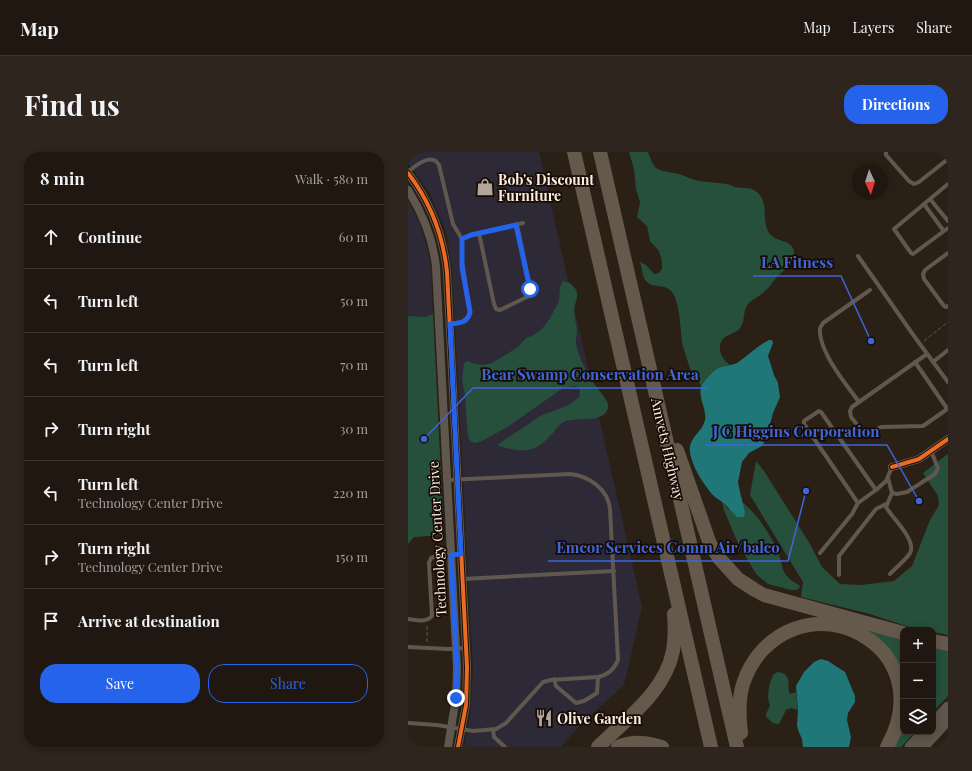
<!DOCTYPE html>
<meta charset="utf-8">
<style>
body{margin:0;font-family:"Playfair Display",serif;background:#2d251e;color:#f1f3f6}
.controls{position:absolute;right:12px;bottom:12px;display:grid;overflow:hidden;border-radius:8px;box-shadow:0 2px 10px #0003}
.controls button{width:36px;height:36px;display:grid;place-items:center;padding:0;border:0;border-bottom:1px solid #3d3730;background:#201810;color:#f1f3f6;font:20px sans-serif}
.compass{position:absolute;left:444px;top:12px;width:36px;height:36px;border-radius:50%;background:#201810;box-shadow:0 2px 10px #0003;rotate:176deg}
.stop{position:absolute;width:12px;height:12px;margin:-9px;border:3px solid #2563eb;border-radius:50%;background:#fff}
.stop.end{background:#2563eb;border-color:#fff;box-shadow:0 1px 4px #0008}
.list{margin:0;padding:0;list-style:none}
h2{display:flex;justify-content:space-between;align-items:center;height:52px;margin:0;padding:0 16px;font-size:17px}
h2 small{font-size:13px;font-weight:400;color:#a2a09f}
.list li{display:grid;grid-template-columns:26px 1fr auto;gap:12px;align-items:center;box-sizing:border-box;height:64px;padding:0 16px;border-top:1px solid #3d3730}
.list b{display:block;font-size:15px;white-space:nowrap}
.list p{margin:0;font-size:13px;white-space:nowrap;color:#a2a09f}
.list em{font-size:13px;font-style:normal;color:#a2a09f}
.actions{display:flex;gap:8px;padding:12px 16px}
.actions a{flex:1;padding:9px 0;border:1px solid #2563eb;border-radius:16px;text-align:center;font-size:14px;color:#2563eb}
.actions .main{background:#2563eb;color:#fff}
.icon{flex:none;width:22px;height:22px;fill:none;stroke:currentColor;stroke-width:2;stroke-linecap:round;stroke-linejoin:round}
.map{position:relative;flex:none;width:540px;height:595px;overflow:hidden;border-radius:16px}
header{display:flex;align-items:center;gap:24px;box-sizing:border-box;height:56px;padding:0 20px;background:#201810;border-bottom:1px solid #3d3730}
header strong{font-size:19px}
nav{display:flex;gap:22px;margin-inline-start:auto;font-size:14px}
.intro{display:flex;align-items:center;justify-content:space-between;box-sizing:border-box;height:96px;padding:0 24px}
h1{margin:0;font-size:28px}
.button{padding:10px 18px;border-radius:16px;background:#2563eb;color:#fff;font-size:14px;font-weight:700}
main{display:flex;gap:24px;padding:0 24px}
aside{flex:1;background:#201810;border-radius:16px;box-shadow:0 2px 10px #0003}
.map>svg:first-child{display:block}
.commercial{fill:#2d2936}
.green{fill:#26503c}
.water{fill:#207778}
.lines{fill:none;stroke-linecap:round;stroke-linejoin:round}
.path{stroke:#5e574f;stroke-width:1;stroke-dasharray:4 2;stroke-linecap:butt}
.lane{stroke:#60584e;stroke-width:4}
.street{stroke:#60584e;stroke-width:8}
.secondary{stroke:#5f574b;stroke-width:11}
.highway{stroke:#64594b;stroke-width:14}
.cycleway-casing{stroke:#160c05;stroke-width:6}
.cycleway{stroke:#ed6a23;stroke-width:4}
.route{stroke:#2563eb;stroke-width:5}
.labels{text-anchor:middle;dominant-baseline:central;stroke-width:3.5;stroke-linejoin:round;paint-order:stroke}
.poi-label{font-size:14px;font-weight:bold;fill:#fcede0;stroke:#160c05;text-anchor:start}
.street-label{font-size:14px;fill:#fcede0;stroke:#160c05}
.leader{fill:none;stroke:#3e66d9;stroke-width:1.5}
.callout-dot{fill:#3e66d9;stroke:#160c05;stroke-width:1.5}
.callout-label{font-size:15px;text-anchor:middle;font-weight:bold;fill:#3e66d9;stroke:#160c05;stroke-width:3.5;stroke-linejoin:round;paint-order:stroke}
</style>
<header>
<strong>Map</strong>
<nav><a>Map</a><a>Layers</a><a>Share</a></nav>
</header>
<div class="intro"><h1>Find us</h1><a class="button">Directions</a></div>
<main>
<aside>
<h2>8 min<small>Walk · 580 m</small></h2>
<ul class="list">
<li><svg class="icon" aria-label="ahead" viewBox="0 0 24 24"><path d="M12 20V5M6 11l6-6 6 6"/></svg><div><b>Continue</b></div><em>60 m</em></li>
<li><svg class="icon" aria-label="left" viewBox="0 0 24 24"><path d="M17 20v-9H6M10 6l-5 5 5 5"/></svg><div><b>Turn left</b></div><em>50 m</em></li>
<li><svg class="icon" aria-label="left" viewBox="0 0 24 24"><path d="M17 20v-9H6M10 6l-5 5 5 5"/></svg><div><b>Turn left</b></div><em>70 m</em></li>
<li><svg class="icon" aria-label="right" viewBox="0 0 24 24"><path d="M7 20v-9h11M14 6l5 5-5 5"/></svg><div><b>Turn right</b></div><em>30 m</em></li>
<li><svg class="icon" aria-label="left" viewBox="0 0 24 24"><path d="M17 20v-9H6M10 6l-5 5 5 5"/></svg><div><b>Turn left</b><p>Technology Center Drive</p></div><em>220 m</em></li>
<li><svg class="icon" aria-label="right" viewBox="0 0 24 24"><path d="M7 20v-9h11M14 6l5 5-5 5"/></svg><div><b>Turn right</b><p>Technology Center Drive</p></div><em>150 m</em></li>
<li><svg class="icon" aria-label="arrive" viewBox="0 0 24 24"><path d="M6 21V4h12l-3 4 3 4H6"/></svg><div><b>Arrive at destination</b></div></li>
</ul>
<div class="actions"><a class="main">Save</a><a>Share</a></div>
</aside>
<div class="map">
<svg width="540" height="595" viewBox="0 0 540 595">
<rect width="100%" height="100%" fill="#2b2015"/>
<g class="commercial">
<path d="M0 0H131L234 455 216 533 171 574 153 595H56L62 564 65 518 44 116 39 84 34 69 21 40 0 11Z"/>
<path d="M0 48 14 77 21 103 23 116 26 190 0 187Z"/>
</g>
<g class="green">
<path d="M221 0H240C242 5 244 12 248 16 255 21 266 20 274 23 280 25 285 28 292 29 301 31 312 30 322 33 324 33 325 35 327 35 336 37 343 34 350 41 362 53 352 71 363 83 369 90 385 88 386 100 387 114 375 118 368 126 364 131 361 136 356 140 352 144 346 146 341 151 334 158 338 168 332 176 329 180 322 182 317 185 307 193 313 207 322 213 309 214 300 224 293 234 290 228 287 224 283 218 282 217 276 197 275 195 272 180 273 153 264 140 257 131 246 137 239 130 234 126 234 115 232 110L238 113 246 122 251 121 254 117V109L251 99 242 89 239 74 229 65 232 50 228 37 226 17Z"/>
<path d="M155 129C160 130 162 131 165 134 174 142 166 150 166 159 166 166 169 173 169 180 169 184 167 188 168 192 171 206 179 222 187 233 191 238 195 243 198 248 200 250 200 254 200 256 196 272 169 264 156 270 150 273 148 278 143 283 127 302 111 301 89 293L134 263 159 254 165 250 171 245 172 239 170 235 166 234 155 236 101 274 78 287 68 291 63 290 60 285 57 243 54 228 56 212 59 209 67 212 74 213 84 211 110 195 118 186 124 184 133 178 141 168 151 149 152 135Z"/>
<path d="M25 162 36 383 6 385 0 392V164L17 165Z"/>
<path d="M540 302V483L525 480V478H510L462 462 393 445 395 430 342 343 348 309 356 319 402 392 414 415 432 432 453 433 486 429 504 414 522 368 531 353 530 344 515 321Z"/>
<path d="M314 350 320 357 337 360 334 350C348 361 360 379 368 395 377 413 369 421 391 433L392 435 389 438H383L360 432 348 422 329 389 316 358Z"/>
<path d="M451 473 495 486V532Z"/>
<path d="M525 494 540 497V544L525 560Z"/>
<path d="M369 520C383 521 380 530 381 540L383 542 388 540 390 558 383 556 378 558 371 572 365 571 358 565V562L362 554 360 546 361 534 365 523Z"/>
<path d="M495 566V580H507L493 595H484Z"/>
</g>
<g class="water">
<path d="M361 188H364L365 191 360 204 366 223 370 231 372 245 365 261 358 288 354 294 341 301 334 310 330 330 332 340 337 360 336 365H329C324 360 320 355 314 350 312 348 309 347 307 345 296 334 280 309 282 294 284 284 295 278 297 268 299 257 290 246 293 235 294 231 305 219 309 217 315 213 322 214 329 211 340 204 349 194 361 188Z"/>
<path d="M413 507 420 509 437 520 447 544V550L440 561 439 568 443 585 441 595H395L394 587 390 578 389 573 390 558 388 534 396 520 406 510Z"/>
</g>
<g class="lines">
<g class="path">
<path d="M516 189 540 170"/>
<path d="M19 474V491"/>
</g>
<g class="lane">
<path d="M478 0V3L501 29 506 32 511 30 540 7"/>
<path d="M0 20C8 13 24 0 31 13L45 72 54 87V109L62 160C60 171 51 171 42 172"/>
<path d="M540 32 486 77 503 101 505 102 540 76"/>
<path d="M522 47 540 69"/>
<path d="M516 52 535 78"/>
<path d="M71 81 86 152 88 157 92 158 119 145 123 140 109 73"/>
<path d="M54 87 63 83 115 71"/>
<path d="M540 101 517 118 515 122 516 127 536 154 538 155 540 154"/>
<path d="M450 104 506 184 540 230"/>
<path d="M462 138 415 171 412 176C410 199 438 232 451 250L519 202"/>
<path d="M525 210 540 198"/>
<path d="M451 250 444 255 442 259 443 265 457 283 473 275 515 274 538 258V255L507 210"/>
<path d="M480 326 484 341 478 355C484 366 509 388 502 401 498 408 487 416 482 422"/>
<path d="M484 341 489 342 499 340 527 322 530 316 523 299"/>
<path d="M450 351 396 272V269L411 259 413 260 468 338"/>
<path d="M412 401 444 362 450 351 468 338 478 329 484 315"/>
<path d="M431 423V404L468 357 478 352"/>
<path d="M55 427 206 419"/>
<path d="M0 467C8 468 18 471 24 464L21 411 23 406 29 404 53 402"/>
<path d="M0 495 40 497 58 496"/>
<path d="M146 527 148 534 168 551 176 549 189 541 190 525"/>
<path d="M0 571 29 573 65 579 88 577 98 571 135 530 143 528 190 525C200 523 206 518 210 508L202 357C200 337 181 324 162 322L39 328"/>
<path d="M85 578 86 585 97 595"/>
</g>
<g class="street">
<path d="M0 21C23 51 35 82 39 120L59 515 58 553 50 595"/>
<path d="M0 38C15 62 25 86 28 115L49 516 48 546 40 595"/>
<path d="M484 315 511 307 540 287"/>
</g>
<g class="secondary">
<path d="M525 571 540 555"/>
<path d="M502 595 516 580"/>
<path d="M515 595 540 568"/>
</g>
<g class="highway">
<path d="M166 0 303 595"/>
<path d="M192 0 329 595"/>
<path d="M269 298 302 392 311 406 330 427 347 438 356 443 495 481"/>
<path d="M525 489 540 492"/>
<path d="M333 581C331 564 330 548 335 532 352 478 413 454 460 487 474 496 485 511 490 528 496 551 491 574 479 595"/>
<path d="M190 595C218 567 257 540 265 499 267 487 267 474 266 462"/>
<path d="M210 595C223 589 240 590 254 595"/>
</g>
<g class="cycleway-casing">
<g id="cycleway">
<path d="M0 21C23 51 35 82 39 120L59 515 58 553 50 595"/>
<path d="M484 315 511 307 540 287"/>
</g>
</g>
<use href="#cycleway" class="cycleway"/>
</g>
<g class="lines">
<path class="route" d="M48 546 49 516 43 403 53 402 42 172C51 171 60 171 62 160L54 115V87L63 83 108 73 122 137"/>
</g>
<defs>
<g id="shop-bare" transform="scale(1.38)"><path d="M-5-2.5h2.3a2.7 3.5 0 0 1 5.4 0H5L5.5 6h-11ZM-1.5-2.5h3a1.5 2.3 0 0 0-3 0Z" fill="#b3a599" stroke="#160c05" stroke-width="2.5" paint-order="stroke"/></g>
<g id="restaurant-bare" transform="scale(1.38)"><path d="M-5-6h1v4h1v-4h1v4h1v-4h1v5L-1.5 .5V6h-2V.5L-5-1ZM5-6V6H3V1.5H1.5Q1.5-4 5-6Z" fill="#b3a599" stroke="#160c05" stroke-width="2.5" paint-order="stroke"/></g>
</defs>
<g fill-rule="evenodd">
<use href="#shop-bare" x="77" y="35"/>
<use href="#restaurant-bare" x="136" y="566"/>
</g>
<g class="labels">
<g class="poi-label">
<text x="90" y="27">Bob's Discount<tspan x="90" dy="16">Furniture</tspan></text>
<text x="149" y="566">Olive Garden</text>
</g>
<g class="street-label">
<text transform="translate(260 297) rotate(77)">Amvets Highway</text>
<text transform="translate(29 387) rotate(-93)">Technology Center Drive</text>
</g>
</g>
<path class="leader" d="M463 189L433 124H345M16 287L65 236H299M511 349L479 293H297M398 339L380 409H140"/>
<g class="callout-dot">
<circle cx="463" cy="189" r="4"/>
<circle cx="16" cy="287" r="4"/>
<circle cx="511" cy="349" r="4"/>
<circle cx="398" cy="339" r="4"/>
</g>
<g class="callout-label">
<text x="389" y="116">LA Fitness</text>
<text x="182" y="228">Bear Swamp Conservation Area</text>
<text x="388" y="285">J C Higgins Corporation</text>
<text x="260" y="401">Emcor Services Comm Air/balco</text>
</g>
</svg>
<div class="controls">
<button>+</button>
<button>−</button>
<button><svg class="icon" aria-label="layers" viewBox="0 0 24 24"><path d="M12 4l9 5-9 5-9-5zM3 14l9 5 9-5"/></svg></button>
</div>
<svg class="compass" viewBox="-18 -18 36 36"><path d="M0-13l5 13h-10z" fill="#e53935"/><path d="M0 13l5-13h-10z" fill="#a2a09f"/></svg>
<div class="stop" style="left:122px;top:137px"></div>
<div class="stop end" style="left:48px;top:546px"></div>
</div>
</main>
